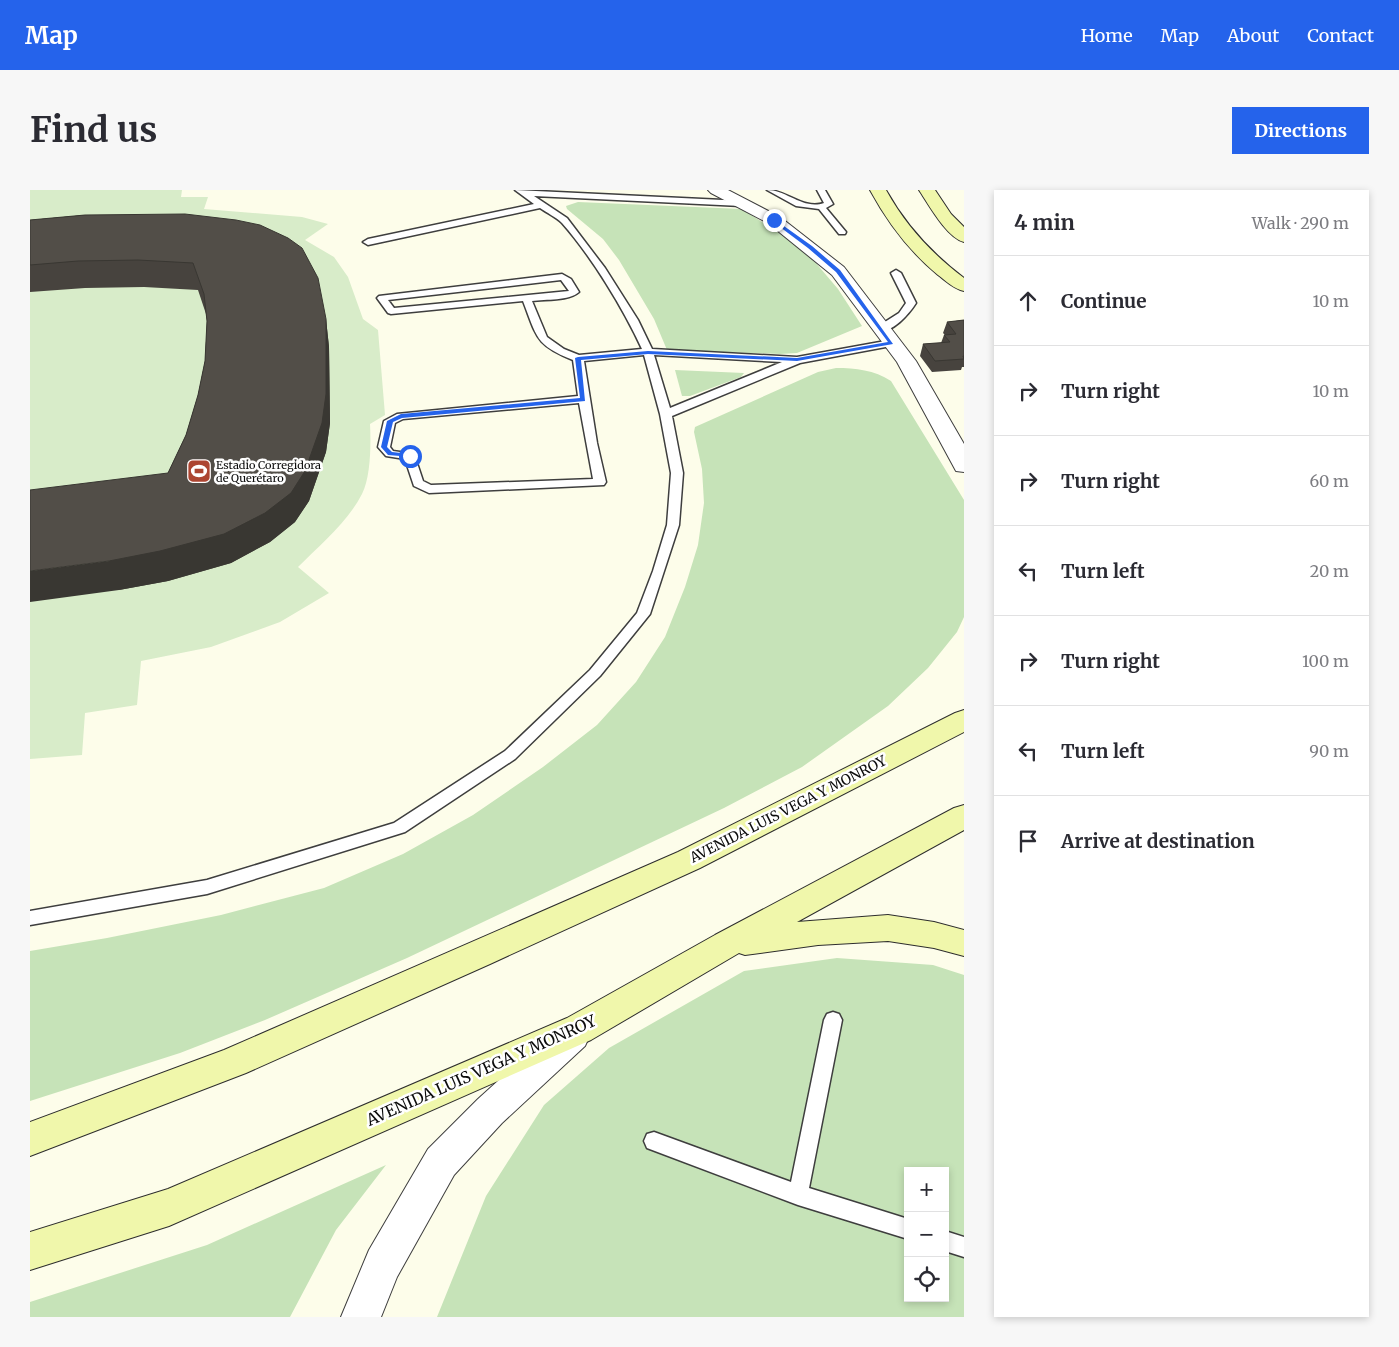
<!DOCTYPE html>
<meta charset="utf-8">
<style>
body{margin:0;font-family:Merriweather,serif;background:#f7f7f7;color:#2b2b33}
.controls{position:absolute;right:15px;bottom:15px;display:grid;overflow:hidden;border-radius:0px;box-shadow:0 2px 8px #0003}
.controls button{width:45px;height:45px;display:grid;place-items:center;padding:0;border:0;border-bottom:1px solid #e1e1e2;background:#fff;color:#2b2b33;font:25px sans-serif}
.stop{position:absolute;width:15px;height:15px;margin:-11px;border:4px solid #2563eb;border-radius:50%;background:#fff}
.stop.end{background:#2563eb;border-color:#fff;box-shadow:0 1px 5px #0008}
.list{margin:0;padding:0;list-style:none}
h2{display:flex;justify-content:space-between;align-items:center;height:65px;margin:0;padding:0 20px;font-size:21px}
h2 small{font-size:16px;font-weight:400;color:#7c7c81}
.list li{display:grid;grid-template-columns:32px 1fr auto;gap:15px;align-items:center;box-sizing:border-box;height:90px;padding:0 20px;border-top:1px solid #e1e1e2}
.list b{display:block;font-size:19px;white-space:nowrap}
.list em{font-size:16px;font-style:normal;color:#7c7c81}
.icon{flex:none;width:28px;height:28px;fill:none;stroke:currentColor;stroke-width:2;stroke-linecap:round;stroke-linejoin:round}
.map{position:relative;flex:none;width:934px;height:1127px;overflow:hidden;border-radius:0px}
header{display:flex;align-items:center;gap:30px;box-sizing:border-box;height:70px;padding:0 25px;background:#2563eb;color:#fff}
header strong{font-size:24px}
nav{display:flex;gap:28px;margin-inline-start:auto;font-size:18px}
.intro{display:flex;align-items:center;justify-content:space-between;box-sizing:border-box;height:120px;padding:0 30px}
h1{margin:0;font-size:35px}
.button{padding:12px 22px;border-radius:0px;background:#2563eb;color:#fff;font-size:18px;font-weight:700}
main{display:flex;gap:30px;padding:0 30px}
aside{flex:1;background:#fff;border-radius:0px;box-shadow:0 2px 8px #0003}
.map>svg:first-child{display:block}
.green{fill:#c6e3b8;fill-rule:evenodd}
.pitch{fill:#d8ecc9}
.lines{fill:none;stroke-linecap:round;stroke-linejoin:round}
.service-casing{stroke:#3e3e3e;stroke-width:3}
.minor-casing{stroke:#3e3e3e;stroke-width:2}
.tertiary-casing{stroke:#3e3e3e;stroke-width:2}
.secondary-casing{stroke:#2d2d2d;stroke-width:2}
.service{fill:#fff;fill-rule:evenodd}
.minor{fill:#fff;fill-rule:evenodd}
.tertiary{fill:#fff;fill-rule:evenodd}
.secondary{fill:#f0f7ab;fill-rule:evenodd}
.wall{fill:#47433e}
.shaded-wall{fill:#393732}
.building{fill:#524e48;stroke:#393732}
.route{fill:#2563eb}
.labels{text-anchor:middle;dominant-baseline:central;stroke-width:5;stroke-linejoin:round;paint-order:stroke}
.far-poi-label{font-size:11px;fill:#0b0b0b;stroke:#fff;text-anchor:start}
.street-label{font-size:14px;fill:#0b0b0b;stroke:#fff}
.near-street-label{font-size:16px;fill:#0b0b0b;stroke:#fff}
</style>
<header>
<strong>Map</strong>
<nav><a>Home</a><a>Map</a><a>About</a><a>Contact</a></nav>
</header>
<div class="intro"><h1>Find us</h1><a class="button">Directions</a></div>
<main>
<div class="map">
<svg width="934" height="1127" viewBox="0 0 934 1127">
<rect width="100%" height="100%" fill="#fdfdea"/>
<g class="green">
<path d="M548 12 712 19 755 47 785 72 808 99 832 136 767 163 750 164 637 160 624 129 589 70 573 49 537 19 536 16Z"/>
<path d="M806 178C826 178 844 180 861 191L934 310V427L927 442 898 478 858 516 772 577 694 618 377 768 235 830 150 863 0 911V761L77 748 191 725 294 698 373 664 443 625 513 577 567 535 606 492 635 447 655 397 668 355 674 313 672 279 664 242 665 237 788 182Z"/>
<path d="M645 180 714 183 711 187 660 206H652Z"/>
<path d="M807 768 903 775 934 785V1127H407L456 1006 514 915 579 858 714 781ZM878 981H915V1108H878Z"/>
<path d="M356 975 306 1040 260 1127H0V1112L177 1055Z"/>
</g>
<path class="pitch" d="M0 0H152L151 7H178L174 19 272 27 298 34 275 50 304 67 318 87 333 129 348 140 355 225 340 234C341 253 341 287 332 304 317 333 291 354 268 377L299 403 250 432 181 457 111 471 107 515 55 523 52 565 0 569Z"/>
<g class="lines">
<g class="service-casing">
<g id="service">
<path d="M485 0 714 11 715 13 711 16 504 6 537 28 575 78 608 130 622 159 767 167 861 150 866 153 861 156 770 173 642 226 653 283 649 335 620 424 570 486 485 569 375 642 177 704 0 735V721L177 690 364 633 475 561 560 480 607 423 623 381 637 335 641 283 630 224 614 165 554 171 567 253 576 292 574 295 399 303 384 296 375 269 356 266 348 257 354 231 367 224 548 206 543 170C505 155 507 147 493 111L361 124 358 123 347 108 349 106 532 84 541 89 549 102C539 111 516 109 502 111L517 147 534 159 549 165 612 159C593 118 562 67 532 33 526 27 517 23 510 18L338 55 333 52 338 49 504 14ZM531 90 539 101 364 118 358 110ZM624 165 752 172 640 218ZM549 213 563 289 401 295 393 291 384 264 363 261 360 257 365 233 373 229Z"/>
<path d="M737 0C757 0 773 20 794 13L787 0H795L803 14 796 18 816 42 815 44H809L789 19 766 16Z"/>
<path d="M866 80 871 83 886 113C879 124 862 144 847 141V137L869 123 876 113 861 83Z"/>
<path d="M803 822 809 824 812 830 779 998 878 1029V1049L768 1015 617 958 614 951 617 944 624 942 761 992 794 830 797 824Z"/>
<path d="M915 1041 934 1047V1067L915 1061Z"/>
</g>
</g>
<g class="minor-casing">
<path id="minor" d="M678 0H698L750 27 814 77 886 171 934 254V282L926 281 867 172 802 85 738 33 681 3Z"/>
</g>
<g class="tertiary-casing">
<path id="tertiary" d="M543 830 555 834 560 845 555 856 472 933 424 985 367 1087 351 1127H311L339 1060 398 959 448 909 531 834Z"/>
</g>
<g class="secondary-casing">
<g id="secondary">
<path d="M840 0H856C876 36 901 63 934 88V101C924 99 916 91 908 85 879 61 858 33 840 0Z"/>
<path d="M889 0H905L921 24 934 37V52C917 48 899 15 889 0Z"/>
<path d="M934 520V542L670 678 460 774 216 883 0 966V932L194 860 648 662 925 523Z"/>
<path d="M934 615V640L767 732 858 725 904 732 934 740V766L904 758 858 751 788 755 715 765 709 763 561 850 139 1036 0 1080V1042L138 999 537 828 685 745 924 618Z"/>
</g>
</g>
<use href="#service" class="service"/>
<use href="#minor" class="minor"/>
<use href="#tertiary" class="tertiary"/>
<use href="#secondary" class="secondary"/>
</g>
<g class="wall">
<path d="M55 25 296 129 299 157 300 233 296 262 279 311 265 332 240 352 201 373 138 391 89 400 138 283 156 245 168 205 175 171 177 131 176 124 168 100 114 97 55 98 0 102V30Z"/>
<path d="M934 130V177H932L931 180 902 182 890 166 893 154 911 153 914 145H915L913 143 917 132Z"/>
</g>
<path class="shaded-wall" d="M296 129 299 157 300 233 296 262 279 311 265 332 240 352 201 373 138 391 89 400 0 412V381L79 371Z"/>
<g class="building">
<path d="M155 24 206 30 230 35 258 48 272 58 288 88 296 129V204L292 233 275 281 261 303 235 323 194 344 130 361 79 371 0 381V300L138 283 156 245 168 205 175 171 177 131 174 104 163 73 108 70 48 71 0 75V30L55 25Z"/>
<path d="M934 130V166H933L934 169 905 171 893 154 920 152 914 145 926 144 917 132Z"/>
</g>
<path class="route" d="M744 29 782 56 810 80 863 154 767 171 618 164 551 170 555 211 372 228 363 232 357 257 362 262 380 264H382V267L358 265 351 257 357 231 371 224 550 208 545 168 548 167 618 161 767 168 858 152 806 82 778 58 742 31Z"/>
<defs>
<g id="stadium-square" transform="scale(1.25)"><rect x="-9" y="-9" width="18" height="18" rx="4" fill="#ac4531" stroke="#fff"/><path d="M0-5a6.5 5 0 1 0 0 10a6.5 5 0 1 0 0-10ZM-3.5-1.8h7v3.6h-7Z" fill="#fff"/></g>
</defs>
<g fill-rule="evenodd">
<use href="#stadium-square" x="169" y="281"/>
</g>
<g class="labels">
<g class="far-poi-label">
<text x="186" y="275">Estadio Corregidora<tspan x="186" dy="13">de Querétaro</tspan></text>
</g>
<g class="street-label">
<text transform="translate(758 619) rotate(-27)">AVENIDA LUIS VEGA Y MONROY</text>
</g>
<g class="near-street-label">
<text transform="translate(451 880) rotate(-24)">AVENIDA LUIS VEGA Y MONROY</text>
</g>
</g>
</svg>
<div class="controls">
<button>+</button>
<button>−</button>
<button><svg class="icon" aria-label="locate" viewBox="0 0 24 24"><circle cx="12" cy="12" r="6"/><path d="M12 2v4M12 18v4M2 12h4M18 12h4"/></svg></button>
</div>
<div class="stop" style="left:380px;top:266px"></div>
<div class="stop end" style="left:744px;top:30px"></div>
</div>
<aside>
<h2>4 min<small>Walk · 290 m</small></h2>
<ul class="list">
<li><svg class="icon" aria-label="ahead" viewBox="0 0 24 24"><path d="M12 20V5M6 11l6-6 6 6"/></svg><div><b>Continue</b></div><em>10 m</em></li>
<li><svg class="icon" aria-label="right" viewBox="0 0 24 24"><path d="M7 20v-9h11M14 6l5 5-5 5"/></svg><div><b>Turn right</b></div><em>10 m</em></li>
<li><svg class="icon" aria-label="right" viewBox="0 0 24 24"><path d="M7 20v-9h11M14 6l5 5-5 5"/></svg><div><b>Turn right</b></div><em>60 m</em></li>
<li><svg class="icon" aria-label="left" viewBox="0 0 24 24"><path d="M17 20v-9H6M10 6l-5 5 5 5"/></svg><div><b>Turn left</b></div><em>20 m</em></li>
<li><svg class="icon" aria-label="right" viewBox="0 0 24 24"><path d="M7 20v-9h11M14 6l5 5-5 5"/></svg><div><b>Turn right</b></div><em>100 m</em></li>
<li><svg class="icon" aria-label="left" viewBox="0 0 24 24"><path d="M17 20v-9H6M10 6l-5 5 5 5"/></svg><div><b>Turn left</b></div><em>90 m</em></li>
<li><svg class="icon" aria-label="arrive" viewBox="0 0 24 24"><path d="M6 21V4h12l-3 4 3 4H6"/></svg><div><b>Arrive at destination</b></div></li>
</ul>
</aside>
</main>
